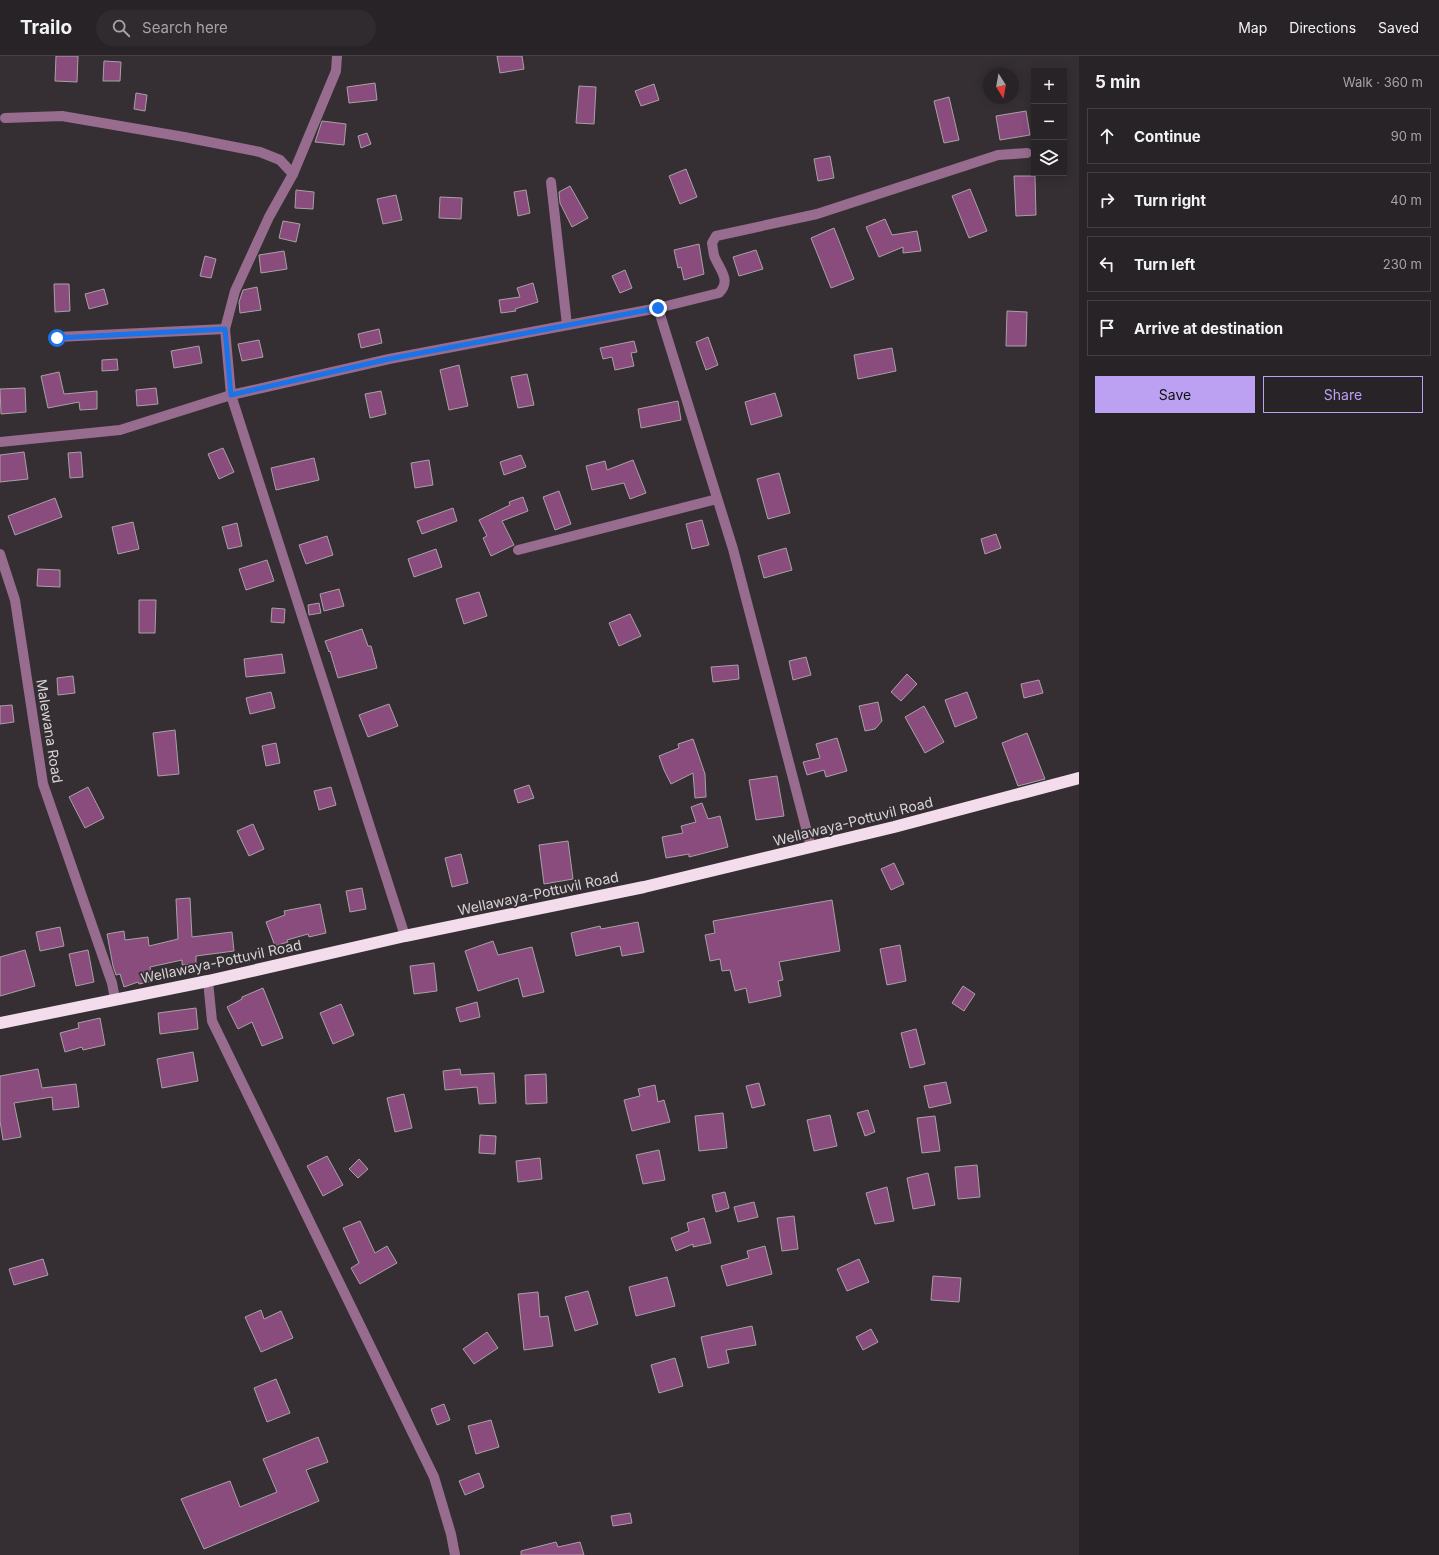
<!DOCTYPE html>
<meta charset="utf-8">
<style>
body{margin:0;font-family:Inter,sans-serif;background:#302b2f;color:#f1f3f6}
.controls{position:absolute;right:12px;top:12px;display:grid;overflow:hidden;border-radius:0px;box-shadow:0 2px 10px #0003}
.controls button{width:36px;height:36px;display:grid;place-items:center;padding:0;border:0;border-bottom:1px solid #444044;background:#282327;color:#f1f3f6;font:20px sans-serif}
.compass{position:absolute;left:983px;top:12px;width:36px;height:36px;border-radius:50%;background:#282327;box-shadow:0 2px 10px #0003;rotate:169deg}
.stop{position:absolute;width:12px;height:12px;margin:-9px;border:3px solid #1a73e8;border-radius:50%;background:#fff}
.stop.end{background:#1a73e8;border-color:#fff;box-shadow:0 1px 4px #0008}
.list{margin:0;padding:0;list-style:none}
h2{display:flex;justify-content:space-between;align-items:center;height:52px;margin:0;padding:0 16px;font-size:17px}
h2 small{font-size:13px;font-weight:400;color:#a5a4a7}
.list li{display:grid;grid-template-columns:26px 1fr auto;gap:12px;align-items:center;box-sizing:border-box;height:56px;margin:0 8px 8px;padding:0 8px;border:1px solid #444044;border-radius:0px}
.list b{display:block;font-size:15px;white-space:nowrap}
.list em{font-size:13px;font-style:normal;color:#a5a4a7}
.actions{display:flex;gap:8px;padding:12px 16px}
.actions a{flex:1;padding:9px 0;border:1px solid #bca0f2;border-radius:0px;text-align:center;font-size:14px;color:#bca0f2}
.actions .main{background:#bca0f2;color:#111}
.icon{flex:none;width:22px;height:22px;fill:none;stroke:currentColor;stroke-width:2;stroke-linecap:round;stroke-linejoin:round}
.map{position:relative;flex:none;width:1079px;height:1499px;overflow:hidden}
header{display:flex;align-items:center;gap:24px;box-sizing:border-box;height:56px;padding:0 20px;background:#282327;border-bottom:1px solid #444044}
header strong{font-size:19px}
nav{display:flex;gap:22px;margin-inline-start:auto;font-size:14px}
.search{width:280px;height:36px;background:#302b2f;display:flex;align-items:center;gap:10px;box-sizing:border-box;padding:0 14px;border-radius:22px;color:#a5a4a7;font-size:15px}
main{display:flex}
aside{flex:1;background:#282327}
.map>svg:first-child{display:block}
.building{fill:#894c7d;stroke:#a8a1a6}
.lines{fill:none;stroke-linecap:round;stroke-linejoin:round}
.minor{stroke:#986c8e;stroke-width:10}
.highway{stroke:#f3dded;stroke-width:12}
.route{stroke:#1a73e8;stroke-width:5}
.labels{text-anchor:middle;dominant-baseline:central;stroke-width:3.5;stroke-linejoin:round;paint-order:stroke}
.street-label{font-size:14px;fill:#d6d2d5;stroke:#352f34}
</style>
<header>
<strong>Trailo</strong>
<div class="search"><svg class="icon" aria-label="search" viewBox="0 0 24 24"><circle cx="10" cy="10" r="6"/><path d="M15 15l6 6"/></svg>Search here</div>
<nav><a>Map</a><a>Directions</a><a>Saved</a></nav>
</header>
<main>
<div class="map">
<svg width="1079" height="1499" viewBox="0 0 1079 1499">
<rect width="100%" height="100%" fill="#352f34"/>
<g class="building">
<path d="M56 0H78L77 26 55 25Z"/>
<path d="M497 0H522L524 13 500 17Z"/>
<path d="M104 5 121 6 120 25H103Z"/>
<path d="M375 27 377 44 349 47 347 31Z"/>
<path d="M654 28 659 44 641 50 635 35Z"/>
<path d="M579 30 596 31 594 68 576 67Z"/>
<path d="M136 37 147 39 145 55 134 53Z"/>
<path d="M949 41 959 84 944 87 934 45Z"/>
<path d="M1026 55 1030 79 1000 84 996 60Z"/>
<path d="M322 65 346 68 344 89 315 86Z"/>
<path d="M367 77 371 88 361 92 358 80Z"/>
<path d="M830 100 834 122 818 125 814 103Z"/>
<path d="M686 113 697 141 680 148 669 120Z"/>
<path d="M1014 120H1035L1036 159 1016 160Z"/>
<path d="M570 130 588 162 572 171 560 147 559 136Z"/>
<path d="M970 133 987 175 969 182 952 140Z"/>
<path d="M296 134 314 136 313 153 295 152Z"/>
<path d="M526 134 530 157 518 160 514 136Z"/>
<path d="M396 139 402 164 383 168 377 143Z"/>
<path d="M440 141 462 142 461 163 439 162Z"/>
<path d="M885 163 892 179 917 175 921 195 903 197V191L879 201 866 171Z"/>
<path d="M283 165 300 168 296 186 279 182Z"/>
<path d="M834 172 854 223 831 232 811 182Z"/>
<path d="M699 188 704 218 684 224 681 211 678 212 674 194Z"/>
<path d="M756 194 763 213 739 220 733 201Z"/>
<path d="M284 195 287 213 261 217 259 199Z"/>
<path d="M205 200 216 203 211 222 200 220Z"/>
<path d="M625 214 632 232 620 237 612 220Z"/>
<path d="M533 227 538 246 515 253 516 255 501 257 499 244 520 241 517 232Z"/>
<path d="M54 228H69L70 255 55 256Z"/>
<path d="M257 231 261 254 240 257 239 246 243 234Z"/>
<path d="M104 233 108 248 89 253 85 238Z"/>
<path d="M1007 255 1027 256 1026 290H1006Z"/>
<path d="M379 273 382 287 361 292 358 278Z"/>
<path d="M708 281 718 309 706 314 696 286Z"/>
<path d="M259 284 263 301 242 305 238 288Z"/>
<path d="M634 285 637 296 631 297 634 310 615 314 612 301 603 303 600 292Z"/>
<path d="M199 290 202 307 174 312 171 295Z"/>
<path d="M892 292 896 315 858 323 854 299Z"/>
<path d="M117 303 118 314 102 315V304Z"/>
<path d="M459 309 468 350 449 354 440 314Z"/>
<path d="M59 316 64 338 97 335V353L80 354 79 346 48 352 41 320Z"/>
<path d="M527 318 534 349 518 352 511 321Z"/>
<path d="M25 332 26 356 1 358 0 333Z"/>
<path d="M156 332 158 348 137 350 136 334Z"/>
<path d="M381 335 386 358 370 362 365 338Z"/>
<path d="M775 337 782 360 751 369 745 346Z"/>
<path d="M678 345 681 364 641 372 638 353Z"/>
<path d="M223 392 234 416 219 423 208 398Z"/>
<path d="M24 396 28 423 0 426V399Z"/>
<path d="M81 396 83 421 70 422 68 397Z"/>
<path d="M521 399 526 411 504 419 500 406Z"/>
<path d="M314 402 319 424 276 434 271 412Z"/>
<path d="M429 404 433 429 415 432 411 407Z"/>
<path d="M633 404 646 437 630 443 624 427 592 434 586 410 605 405 607 414Z"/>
<path d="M779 417 790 457 768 463 757 423Z"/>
<path d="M559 435 571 468 555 474 543 441Z"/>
<path d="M523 441 528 455 502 465 514 489 491 500 483 482 487 480 479 464 510 449 509 446Z"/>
<path d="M55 442 62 461 15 479 8 460Z"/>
<path d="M453 452 457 465 422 478 417 465Z"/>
<path d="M702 464 709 489 692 493 686 468Z"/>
<path d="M133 466 139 493 118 498 112 471Z"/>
<path d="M237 467 242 490 228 493 222 471Z"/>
<path d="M996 478 1001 492 985 498 981 483Z"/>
<path d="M327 480 333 499 306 508 299 489Z"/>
<path d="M786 492 792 514 764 522 758 500Z"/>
<path d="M436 493 442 511 414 521 408 503Z"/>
<path d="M267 504 274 525 246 534 239 513Z"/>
<path d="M38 513 60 514V531L37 530Z"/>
<path d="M339 533 344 550 324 555 320 538Z"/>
<path d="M479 536 487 560 464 568 456 543Z"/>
<path d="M139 544H156L155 577H139Z"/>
<path d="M319 547 321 557 309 559 308 549Z"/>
<path d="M272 552 285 553 284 567 271 566Z"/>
<path d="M630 558 641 580 619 590 609 567Z"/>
<path d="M362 573 368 590H371L377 612 338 622 330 595 329 596 325 585Z"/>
<path d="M282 598 285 617 246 621 244 603Z"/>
<path d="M806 601 811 619 793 624 789 605Z"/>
<path d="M738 609 739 623 713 626 711 611Z"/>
<path d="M907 618 917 628 901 645 891 636Z"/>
<path d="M73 620 75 637 58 639 57 622Z"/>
<path d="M1039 624 1043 637 1024 642 1021 628Z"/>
<path d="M271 636 275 652 250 658 246 642Z"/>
<path d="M967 636 977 662 955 671 945 644Z"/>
<path d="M878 646 882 665 875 673 865 675 859 650Z"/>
<path d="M389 648 398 670 368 681 359 659Z"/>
<path d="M12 649 14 666 0 668V650Z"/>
<path d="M924 650 944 686 925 697 905 661Z"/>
<path d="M175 674 179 718 158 720 153 677Z"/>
<path d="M1027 677 1045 723 1018 730 1002 687Z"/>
<path d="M837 682 847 715 826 721 824 714 807 719 803 706 820 702 816 688Z"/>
<path d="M693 683 705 718 706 741 695 742 693 717 671 728 664 714 659 700 679 692 678 688Z"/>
<path d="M276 687 280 707 266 710 262 690Z"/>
<path d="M777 720 784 760 756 764 749 724Z"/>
<path d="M529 729 534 742 518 747 514 734Z"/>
<path d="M88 731 104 762 85 772 69 741Z"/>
<path d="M331 731 336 749 319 754 314 735Z"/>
<path d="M702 747 708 763 720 760 728 791 689 801V798L666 802 662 781 683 777 681 770 696 766 691 751Z"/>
<path d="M253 768 264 793 249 800 237 775Z"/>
<path d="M568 785 573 823 544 828 539 789Z"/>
<path d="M461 798 468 827 452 831 445 802Z"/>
<path d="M894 807 904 828 891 834 881 813Z"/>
<path d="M362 832 366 853 350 856 346 835Z"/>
<path d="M190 842 192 881 232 876 234 895 196 900V908L182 909V904L150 911 153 925 139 928 138 926 124 931 120 918 116 919 113 910 107 878 124 875 125 884 148 881 149 890 178 883 176 843Z"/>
<path d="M832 844 840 895 779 906 783 924 778 925 781 940 749 947 746 932 735 935 730 914 722 915 720 903 710 905 705 879 715 877 713 865Z"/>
<path d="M320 848 326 877 309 881 308 878 287 884 288 886 275 890 266 866 285 859 284 855Z"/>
<path d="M638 866 644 896 622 900 620 890 576 900 571 877 600 870 601 873Z"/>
<path d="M60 871 64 890 40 895 36 876Z"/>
<path d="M493 885 498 899 532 891 544 936 523 941 518 922 478 935 465 895Z"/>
<path d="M900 889 906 925 887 929 880 893Z"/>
<path d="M25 894 35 930 0 940V901Z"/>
<path d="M88 894 94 926 76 930 69 898Z"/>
<path d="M434 907 437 935 414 938 410 910Z"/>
<path d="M963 930 975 938 964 955 952 947Z"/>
<path d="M263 932 283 982 262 990 252 966 238 973 227 951 242 943V941Z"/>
<path d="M477 946 480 961 460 966 456 952Z"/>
<path d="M341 948 354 979 333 988 320 957Z"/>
<path d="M196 952 198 973 160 978 158 957Z"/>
<path d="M100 962 105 989 83 994 82 991 65 996 60 977 79 972 78 967Z"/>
<path d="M916 973 925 1008 910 1012 901 977Z"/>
<path d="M193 996 198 1025 162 1032 157 1003Z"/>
<path d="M38 1013 42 1032 76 1028 79 1051 53 1054 52 1041 14 1047 21 1081 3 1084 0 1065V1020Z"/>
<path d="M460 1013 461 1019 494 1017 496 1047 479 1048 477 1031 445 1034 443 1015Z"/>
<path d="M546 1018 547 1047 526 1048 525 1019Z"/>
<path d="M946 1026 951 1047 929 1052 924 1030Z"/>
<path d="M759 1027 765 1049 752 1052 746 1030Z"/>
<path d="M655 1029 658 1046 664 1044 670 1066 632 1075 624 1044 640 1040 638 1033Z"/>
<path d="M404 1038 412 1072 395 1076 387 1042Z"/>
<path d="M868 1054 875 1076 865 1080 857 1057Z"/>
<path d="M723 1057 727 1092 699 1095 695 1060Z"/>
<path d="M830 1059 837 1090 814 1095 807 1064Z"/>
<path d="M935 1060 940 1095 922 1097 917 1062Z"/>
<path d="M480 1079 496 1080 495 1098 479 1097Z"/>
<path d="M659 1094 665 1124 643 1128 636 1099Z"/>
<path d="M327 1100 343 1129 323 1140 307 1110Z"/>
<path d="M540 1102 542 1123 518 1126 516 1105Z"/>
<path d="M359 1103 368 1113 358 1122 349 1113Z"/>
<path d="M977 1109 980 1141 958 1143 955 1111Z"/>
<path d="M928 1117 935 1149 913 1153 907 1122Z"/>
<path d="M887 1131 894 1165 875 1168 866 1137Z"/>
<path d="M725 1136 729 1152 716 1156 712 1139Z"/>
<path d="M754 1146 758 1161 738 1166 734 1151Z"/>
<path d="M794 1160 798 1193 782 1195 777 1162Z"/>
<path d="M704 1162 711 1187 693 1191V1188L676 1195 671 1182 689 1175 687 1167Z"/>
<path d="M360 1165 375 1197 387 1190 397 1207 360 1228 351 1212 359 1207 343 1172Z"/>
<path d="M765 1190 772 1218 727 1230 721 1210 749 1202 747 1195Z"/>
<path d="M43 1203 48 1219 14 1229 9 1213Z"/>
<path d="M859 1203 869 1226 847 1235 837 1213Z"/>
<path d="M933 1220 961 1222 959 1246 931 1244Z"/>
<path d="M667 1221 675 1250 636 1260 629 1231Z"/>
<path d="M588 1235 598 1268 575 1275 565 1241Z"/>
<path d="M538 1236 540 1261 548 1260 553 1290 524 1294 518 1238Z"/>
<path d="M261 1254 264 1263 281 1255 293 1282 261 1296 245 1261Z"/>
<path d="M752 1270 756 1289 726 1294 729 1307 708 1312 701 1281Z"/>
<path d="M871 1273 878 1286 863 1294 856 1281Z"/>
<path d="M487 1276 498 1292 474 1308 463 1293Z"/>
<path d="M675 1302 683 1330 659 1337 651 1309Z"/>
<path d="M276 1323 290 1357 267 1366 254 1332Z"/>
<path d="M444 1348 450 1364 437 1369 431 1353Z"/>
<path d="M491 1364 499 1391 476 1398 468 1370Z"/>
<path d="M318 1381 328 1406 306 1414 319 1445 204 1493 181 1443 230 1425 240 1451 277 1436 263 1403Z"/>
<path d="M479 1417 484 1431 465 1439 459 1425Z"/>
<path d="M630 1457 632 1467 613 1470 611 1460Z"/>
<path d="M556 1486 558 1491 580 1486 584 1499H521V1495Z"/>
</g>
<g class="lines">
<g class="minor">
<path d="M5 62 62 60 184 81 260 96 280 104 293 118"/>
<path d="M551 126 567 269"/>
<path d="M658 252 733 493 811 791"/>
<path d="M225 273 235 235 269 161 293 118 336 15 337 0"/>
<path d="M57 281 225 273 231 339 405 880"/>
<path d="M0 386 120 374 231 339 389 303 658 252 719 237C731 225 721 215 715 202 713 198 713 192 712 187L716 180 817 158 998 99 1027 97"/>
<path d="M518 494 717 443"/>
<path d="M0 498 15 544 43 728 112 927 115 943"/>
<path d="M208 925 212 965 434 1421 451 1478 455 1499"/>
</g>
<path class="highway" d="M0 967 208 925 405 880 644 831 894 771 1079 722"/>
</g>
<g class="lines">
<path class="route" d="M57 282 225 273 231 339 389 303 658 252"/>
</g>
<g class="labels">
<g class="street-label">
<text transform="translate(50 675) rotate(81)">Malewana Road</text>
<text transform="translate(853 765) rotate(-14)">Wellawaya-Pottuvil Road</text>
<text transform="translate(538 837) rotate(-12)">Wellawaya-Pottuvil Road</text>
<text transform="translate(221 905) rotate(-12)">Wellawaya-Pottuvil Road</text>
</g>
</g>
</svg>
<div class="controls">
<button>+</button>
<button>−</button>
<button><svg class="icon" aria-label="layers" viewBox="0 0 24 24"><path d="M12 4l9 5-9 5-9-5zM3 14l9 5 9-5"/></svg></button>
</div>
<svg class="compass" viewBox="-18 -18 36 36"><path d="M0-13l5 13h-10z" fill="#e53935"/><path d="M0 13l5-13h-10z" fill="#a5a4a7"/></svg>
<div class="stop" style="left:57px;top:282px"></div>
<div class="stop end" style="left:658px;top:252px"></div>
</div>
<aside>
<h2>5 min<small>Walk · 360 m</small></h2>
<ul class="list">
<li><svg class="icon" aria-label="ahead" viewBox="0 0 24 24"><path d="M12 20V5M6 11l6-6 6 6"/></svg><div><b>Continue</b></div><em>90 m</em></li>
<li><svg class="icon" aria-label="right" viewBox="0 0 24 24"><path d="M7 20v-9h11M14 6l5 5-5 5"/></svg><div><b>Turn right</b></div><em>40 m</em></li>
<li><svg class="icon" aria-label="left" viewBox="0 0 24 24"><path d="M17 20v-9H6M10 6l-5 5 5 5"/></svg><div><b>Turn left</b></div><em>230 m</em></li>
<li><svg class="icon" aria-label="arrive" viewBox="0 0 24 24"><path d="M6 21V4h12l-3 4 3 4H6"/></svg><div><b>Arrive at destination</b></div></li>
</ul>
<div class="actions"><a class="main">Save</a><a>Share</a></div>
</aside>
</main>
